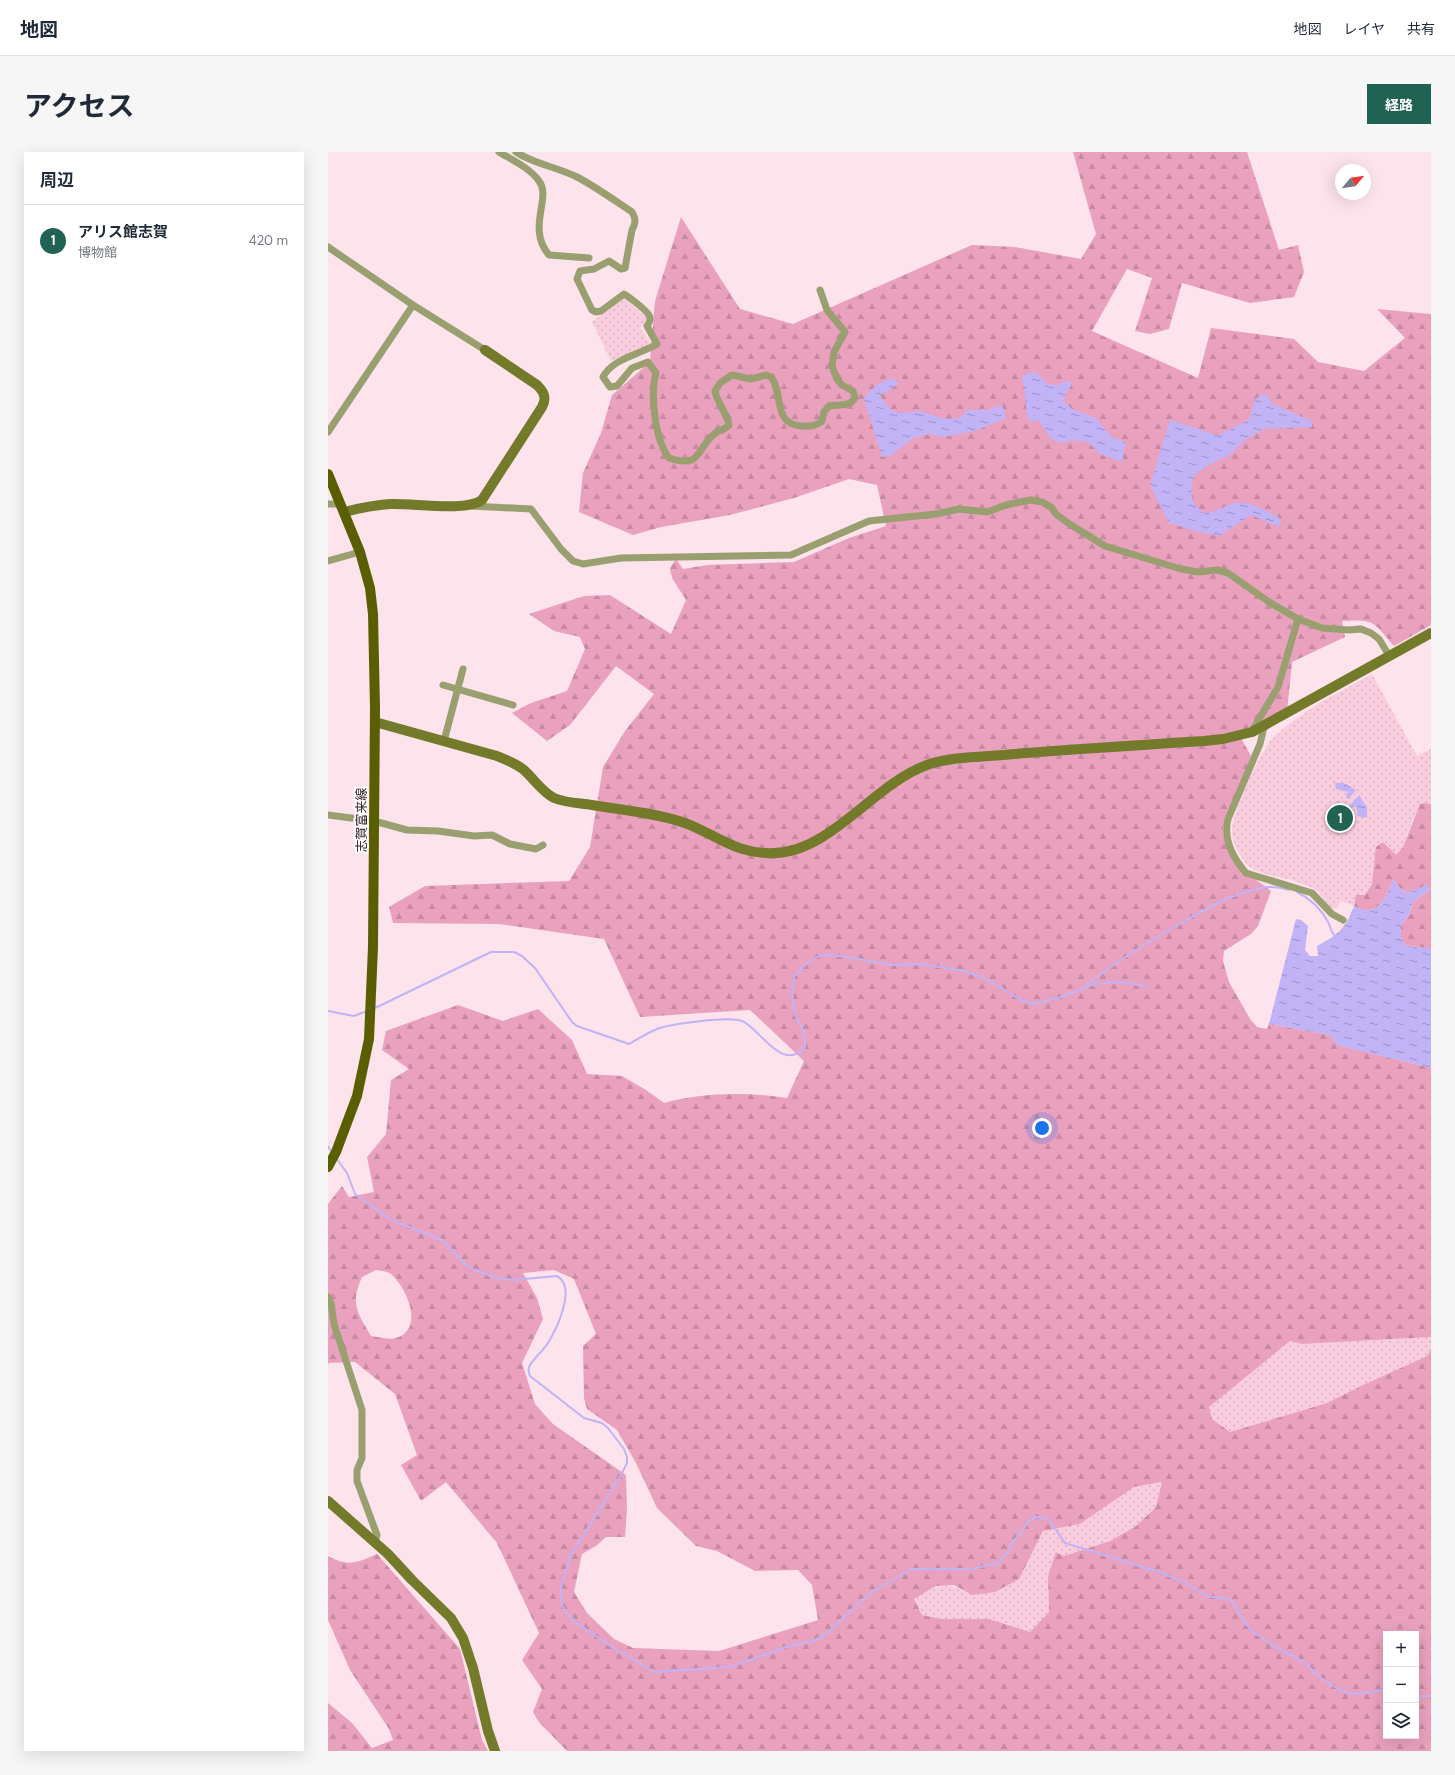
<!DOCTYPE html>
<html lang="ja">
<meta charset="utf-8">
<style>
body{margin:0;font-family:"DM Sans","Noto Sans JP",sans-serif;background:#f6f6f7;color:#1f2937}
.controls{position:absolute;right:12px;bottom:12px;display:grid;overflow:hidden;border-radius:0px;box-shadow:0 4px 16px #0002}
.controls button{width:36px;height:36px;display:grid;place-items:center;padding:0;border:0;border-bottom:1px solid #e0e1e3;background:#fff;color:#1f2937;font:20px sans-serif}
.compass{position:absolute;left:1007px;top:12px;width:36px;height:36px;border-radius:50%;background:#fff;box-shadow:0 4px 16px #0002;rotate:61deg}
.you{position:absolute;left:714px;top:976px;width:14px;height:14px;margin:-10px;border:3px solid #fff;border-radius:50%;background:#1a73e8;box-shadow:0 0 0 6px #1a73e833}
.badge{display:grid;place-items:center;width:26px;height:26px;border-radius:50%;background:#216353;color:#fff;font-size:13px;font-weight:700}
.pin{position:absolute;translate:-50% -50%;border:2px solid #fff;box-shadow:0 1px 4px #0006}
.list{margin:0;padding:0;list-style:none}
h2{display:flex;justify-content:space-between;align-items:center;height:52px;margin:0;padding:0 16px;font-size:17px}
h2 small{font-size:13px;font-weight:400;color:#747a83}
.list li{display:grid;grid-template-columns:26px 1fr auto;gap:12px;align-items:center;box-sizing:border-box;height:72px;padding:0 16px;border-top:1px solid #e0e1e3}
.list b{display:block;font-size:15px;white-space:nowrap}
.list p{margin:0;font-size:13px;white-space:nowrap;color:#747a83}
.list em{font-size:13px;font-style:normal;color:#747a83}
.icon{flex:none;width:22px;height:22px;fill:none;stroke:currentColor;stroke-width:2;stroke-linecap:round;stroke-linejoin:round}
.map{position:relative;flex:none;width:1103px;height:1599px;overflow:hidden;border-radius:0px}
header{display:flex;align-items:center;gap:24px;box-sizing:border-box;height:56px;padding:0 20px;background:#fff;border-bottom:1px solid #e0e1e3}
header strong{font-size:19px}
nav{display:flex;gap:22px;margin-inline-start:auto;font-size:14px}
.intro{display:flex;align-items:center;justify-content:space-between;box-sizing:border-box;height:96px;padding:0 24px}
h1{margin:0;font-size:28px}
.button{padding:10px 18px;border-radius:0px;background:#216353;color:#fff;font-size:14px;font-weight:700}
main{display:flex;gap:24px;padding:0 24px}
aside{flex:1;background:#fff;border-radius:0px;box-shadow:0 4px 16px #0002}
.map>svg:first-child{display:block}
.grass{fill:url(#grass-dots)}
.forest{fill:url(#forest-firs);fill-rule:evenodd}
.water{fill:url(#water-ripples)}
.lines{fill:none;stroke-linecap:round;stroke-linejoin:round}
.stream{stroke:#c1b3f5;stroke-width:2}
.street{stroke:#999f6e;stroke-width:7}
.secondary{stroke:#737a29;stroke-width:10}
.primary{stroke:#595e00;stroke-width:10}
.labels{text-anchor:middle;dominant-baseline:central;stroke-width:3.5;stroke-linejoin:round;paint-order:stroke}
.street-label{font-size:13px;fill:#35252b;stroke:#fff}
</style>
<header>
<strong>地図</strong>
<nav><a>地図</a><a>レイヤ</a><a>共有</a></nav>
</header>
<div class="intro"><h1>アクセス</h1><a class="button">経路</a></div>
<main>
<aside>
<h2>周辺<small></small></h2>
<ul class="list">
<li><span class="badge">1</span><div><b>アリス館志賀</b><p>博物館</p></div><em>420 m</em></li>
</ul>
</aside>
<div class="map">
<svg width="1103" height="1599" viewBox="0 0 1103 1599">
<defs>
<pattern id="grass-dots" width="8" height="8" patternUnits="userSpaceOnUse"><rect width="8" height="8" fill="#facdde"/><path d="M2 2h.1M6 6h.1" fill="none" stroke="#d7b0bf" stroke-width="1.8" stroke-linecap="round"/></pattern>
<pattern id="forest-firs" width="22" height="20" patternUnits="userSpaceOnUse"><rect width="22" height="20" fill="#e9a1be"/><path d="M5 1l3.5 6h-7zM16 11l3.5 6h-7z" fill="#c88aa3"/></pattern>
<pattern id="water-ripples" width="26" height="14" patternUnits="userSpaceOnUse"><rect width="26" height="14" fill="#c1b3f5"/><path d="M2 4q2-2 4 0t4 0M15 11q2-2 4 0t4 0" fill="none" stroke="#9e91c7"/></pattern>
</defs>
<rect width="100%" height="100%" fill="#fce3ec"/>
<g class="grass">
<path d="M296 146 320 167 312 176 325 193 283 209 264 170Z"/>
<path d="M1044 522 1089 604 1103 597V652L1098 651 1085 666 1075 695 1068 703 1048 701 1044 732 1037 743H1028L1026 754 1013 749 1008 757C998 755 996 745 989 739 983 734 973 732 967 729 953 724 932 724 921 714 912 706 904 691 904 679 903 664 933 597 945 586 973 559 1010 541 1044 522Z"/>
<path d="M1103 1185V1197L1099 1204 1035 1233 999 1251 902 1280 884 1267 881 1254 962 1189 974 1192Z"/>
<path d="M834 1330C832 1337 831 1350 827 1356 805 1385 768 1394 736 1404L729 1400 720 1424 721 1460 702 1480 661 1468 614 1467 594 1463 586 1447C612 1432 616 1428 644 1443L691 1427 715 1379 752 1372 806 1335Z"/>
</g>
<g class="forest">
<path d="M745 0H919L951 98 970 93 976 120 966 145 922 151 854 131 841 177 822 182 807 179 824 126 799 117 764 179 870 226 883 176 966 187 990 210 1036 219 1077 186 1049 157 1103 162V473L1066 494C1045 470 1048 467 1014 469L1017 485 964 510 959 560 912 584 923 604 895 675C895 705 921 722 943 739L930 774 923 782 896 799 895 809 901 830 922 867 929 875 939 877 941 872 1003 883 1010 893 1103 916V1185L974 1192 962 1189 881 1255 884 1267 902 1280 999 1251 1035 1233 1099 1204 1103 1197V1599H239L210 1569 205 1560 214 1537 194 1508 211 1481 169 1391 118 1330 93 1349 73 1313 89 1303 67 1242 27 1210 1 1211 0 1213V1052L14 1034 21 1045 46 1040 39 1005 58 982 63 928 81 917 54 898 58 879 130 853 175 869 210 857 244 888 259 922 294 924 318 938 336 951C375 940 419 940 459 946L476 909 422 858 312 865 276 787 171 772 65 771 61 755 97 734 241 729 262 695 275 615 297 579 326 542 288 514 242 573 219 589 184 561 203 551 239 539 257 497 252 485 226 479 201 462 256 444 282 443 343 482 358 448 344 426 342 416 348 407 355 417 379 413 466 410 521 386 558 374 549 333 521 327 466 346 402 363 333 375 305 383 251 360 255 321 273 281 284 243 322 210 327 149 353 65 412 157 465 172 644 93 687 95 753 107 768 82ZM48 1118C53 1119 59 1119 63 1122 79 1136 97 1177 68 1186 61 1188 50 1185 43 1184 29 1160 22 1152 34 1125ZM226 1118 246 1127 268 1182 255 1194 256 1246 259 1257 289 1278 308 1311 329 1356 368 1394 389 1399 427 1419 470 1418 484 1433 490 1468 391 1499 305 1496 286 1487 259 1461 246 1440 254 1402 268 1394 278 1385H297L299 1357 298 1323 225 1272 207 1252 194 1211 215 1167 209 1146 195 1121ZM834 1330 828 1355 807 1375 782 1389 736 1404 728 1400 720 1424 721 1460 702 1480 661 1467H614L594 1463 586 1447 608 1434 626 1433 644 1443 667 1440 691 1427 715 1379 752 1372 806 1335ZM1058 1482H1088V1584H1058Z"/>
<path d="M1098 651 1103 652V796L1101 797 1077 793 1073 785V773L1081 763 1085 750 1103 737 1079 741 1071 735 1065 727C1058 747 1049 767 1026 754L1028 743H1037L1044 732 1048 695 1055 690 1068 703 1075 695 1092 652Z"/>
<path d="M49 1402 132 1497 154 1588 160 1599H0V1551L24 1571 44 1596 65 1588 61 1577 22 1518 0 1468V1404C20 1415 29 1411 49 1402Z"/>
</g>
<g class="water">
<path d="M708 220 720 232 730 233 739 228 744 232 737 244 736 250 744 257 768 266 784 285 798 290 794 310 772 302 760 290 743 288 736 291 724 288 711 269H700L694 223Z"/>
<path d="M564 226 571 232 552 244 562 257 571 261 593 259 617 267 632 266 639 258H660L674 253 678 266 647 279 615 285 602 282 585 286 562 304 554 305 536 247C544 236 551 230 564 226Z"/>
<path d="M938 241 944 252 984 269V275L936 277 917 288 902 303 881 313 866 323C862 342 861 347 875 361 889 361 896 353 908 351 924 349 940 360 953 367L952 375 923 363 891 384 867 379 841 371 822 333 842 268 889 283 915 271 922 265 927 247Z"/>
<path d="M1007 631H1016L1028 638 1020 647 1018 646 1020 640 1008 637Z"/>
<path d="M1031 643 1039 655V666L1030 664 1028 654 1022 657 1021 654Z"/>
<path d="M1065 727 1071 735 1079 741 1098 733 1103 737 1085 750 1081 763 1073 773V785L1077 793 1086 795 1103 796V916L1009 893 1002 883 941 872 968 767 973 768 980 774 977 798 982 804H990L989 794C1010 783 1018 776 1026 754 1049 767 1058 747 1065 727Z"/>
</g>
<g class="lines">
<g class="stream">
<path d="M969 740C981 746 992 756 999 768 1003 774 1002 780 1008 785"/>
<path d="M758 833C787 811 818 791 850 773 877 757 903 742 934 736 943 734 952 735 961 738"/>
<path d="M45 857 163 800H186L194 804 207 816 244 870 249 874 301 892C310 887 319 881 329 877 342 872 400 864 414 869 431 875 454 922 477 895L476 880 467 862 464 843 466 824 479 811 493 803 513 804 565 813 593 812 636 819 656 826 690 846 704 852 737 844 766 832 791 830 819 834"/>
<path d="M0 859 26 864 39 859"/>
<path d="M0 994 4 1001"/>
<path d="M8 1006 19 1021 27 1042 63 1068 114 1088 137 1112 146 1118 170 1126 185 1128 229 1124C249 1135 229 1176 220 1191 215 1199 207 1205 202 1213 200 1217 200 1220 202 1224L256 1266 274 1271 280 1276 296 1297 299 1305V1311L293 1323 242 1405 233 1435V1449L236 1458 247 1470 287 1497 327 1520 402 1515 458 1495 485 1489 498 1482 542 1441 584 1417H644L670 1411 680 1400 682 1394 702 1368 708 1365 718 1366 721 1368 737 1391 834 1421 860 1432 878 1444 900 1447 905 1450 915 1468 924 1479 946 1494 974 1509 994 1527 1009 1536 1020 1541 1031 1542 1058 1538"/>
<path d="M1088 1545 1103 1544"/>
</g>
<g class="street">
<path d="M171 0C184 8 202 16 211 29 224 46 198 76 221 103L261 106"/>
<path d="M188 0C206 12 229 15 249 25 268 35 286 48 304 60 308 67 308 71 304 78L297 116 293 117 281 109 266 117 252 119 249 127 264 158 268 160 273 159 296 142C301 145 320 159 322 165 323 168 321 171 319 174L329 192C313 202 285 206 275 225L282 235 289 234 304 216 320 210 328 221C322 243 327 288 341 306 373 316 367 300 385 283 390 278 396 279 401 273 399 261 389 251 387 239L392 231 404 223 423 227 438 223 443 225C456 241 444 272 473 274 481 275 488 274 494 269L496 260 501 254C510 252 521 256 527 246L525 239 514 233 509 227 504 214 506 200 517 180 499 158 492 138"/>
<path d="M0 95 85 153 157 198"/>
<path d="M0 280 85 153"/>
<path d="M0 352H12"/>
<path d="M143 354 203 357 233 397 245 409 255 412 293 406 463 403 541 369 608 362 631 357 659 360 678 353 702 348 714 350 723 355 728 362 740 371 777 394 853 417 870 420 889 418 900 421 941 450 970 467 994 476 1021 478 1033 477 1043 481 1051 487 1062 505"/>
<path d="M0 409 32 400"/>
<path d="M115 533 185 553"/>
<path d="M936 575 932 592 900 667C895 687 905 706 918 721L984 741 1004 762 1015 768"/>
<path d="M924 579 950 535 970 467"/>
<path d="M116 589 135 517"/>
<path d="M0 663 46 669 79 678 110 679 146 684 164 683 182 692 208 697 215 693"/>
<path d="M0 1145 3 1151 6 1172 34 1258V1306L29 1318V1329L49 1383 47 1390"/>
</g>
<g class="secondary">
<path d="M16 360C32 356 47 353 62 352 85 351 138 360 154 348L214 255C219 246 216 240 209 233L157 198"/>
<path d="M47 570 169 604C178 608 188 611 196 618 206 627 214 640 226 646 238 651 252 651 264 653 294 658 328 661 357 671 389 683 409 703 446 701 503 700 546 632 599 613 625 604 658 605 686 602 749 597 812 593 876 589L895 587 924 580 1103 481"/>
<path d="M0 1349 60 1402 84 1428 123 1466 135 1486 145 1516 160 1579 167 1599"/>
</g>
<path class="primary" d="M0 322 32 400 42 436 45 462 47 556 45 795 41 887 29 944 8 1000 0 1015"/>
</g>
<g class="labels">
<g class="street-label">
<text transform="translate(33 668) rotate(-90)">志賀富来線</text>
</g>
</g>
</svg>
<div class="controls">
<button>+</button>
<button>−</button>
<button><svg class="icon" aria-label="layers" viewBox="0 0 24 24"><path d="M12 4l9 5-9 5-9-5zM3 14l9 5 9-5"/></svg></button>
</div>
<svg class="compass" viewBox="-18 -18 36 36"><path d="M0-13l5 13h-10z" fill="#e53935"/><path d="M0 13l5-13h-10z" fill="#747a83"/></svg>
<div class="you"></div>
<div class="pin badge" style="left:1012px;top:666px">1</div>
</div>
</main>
